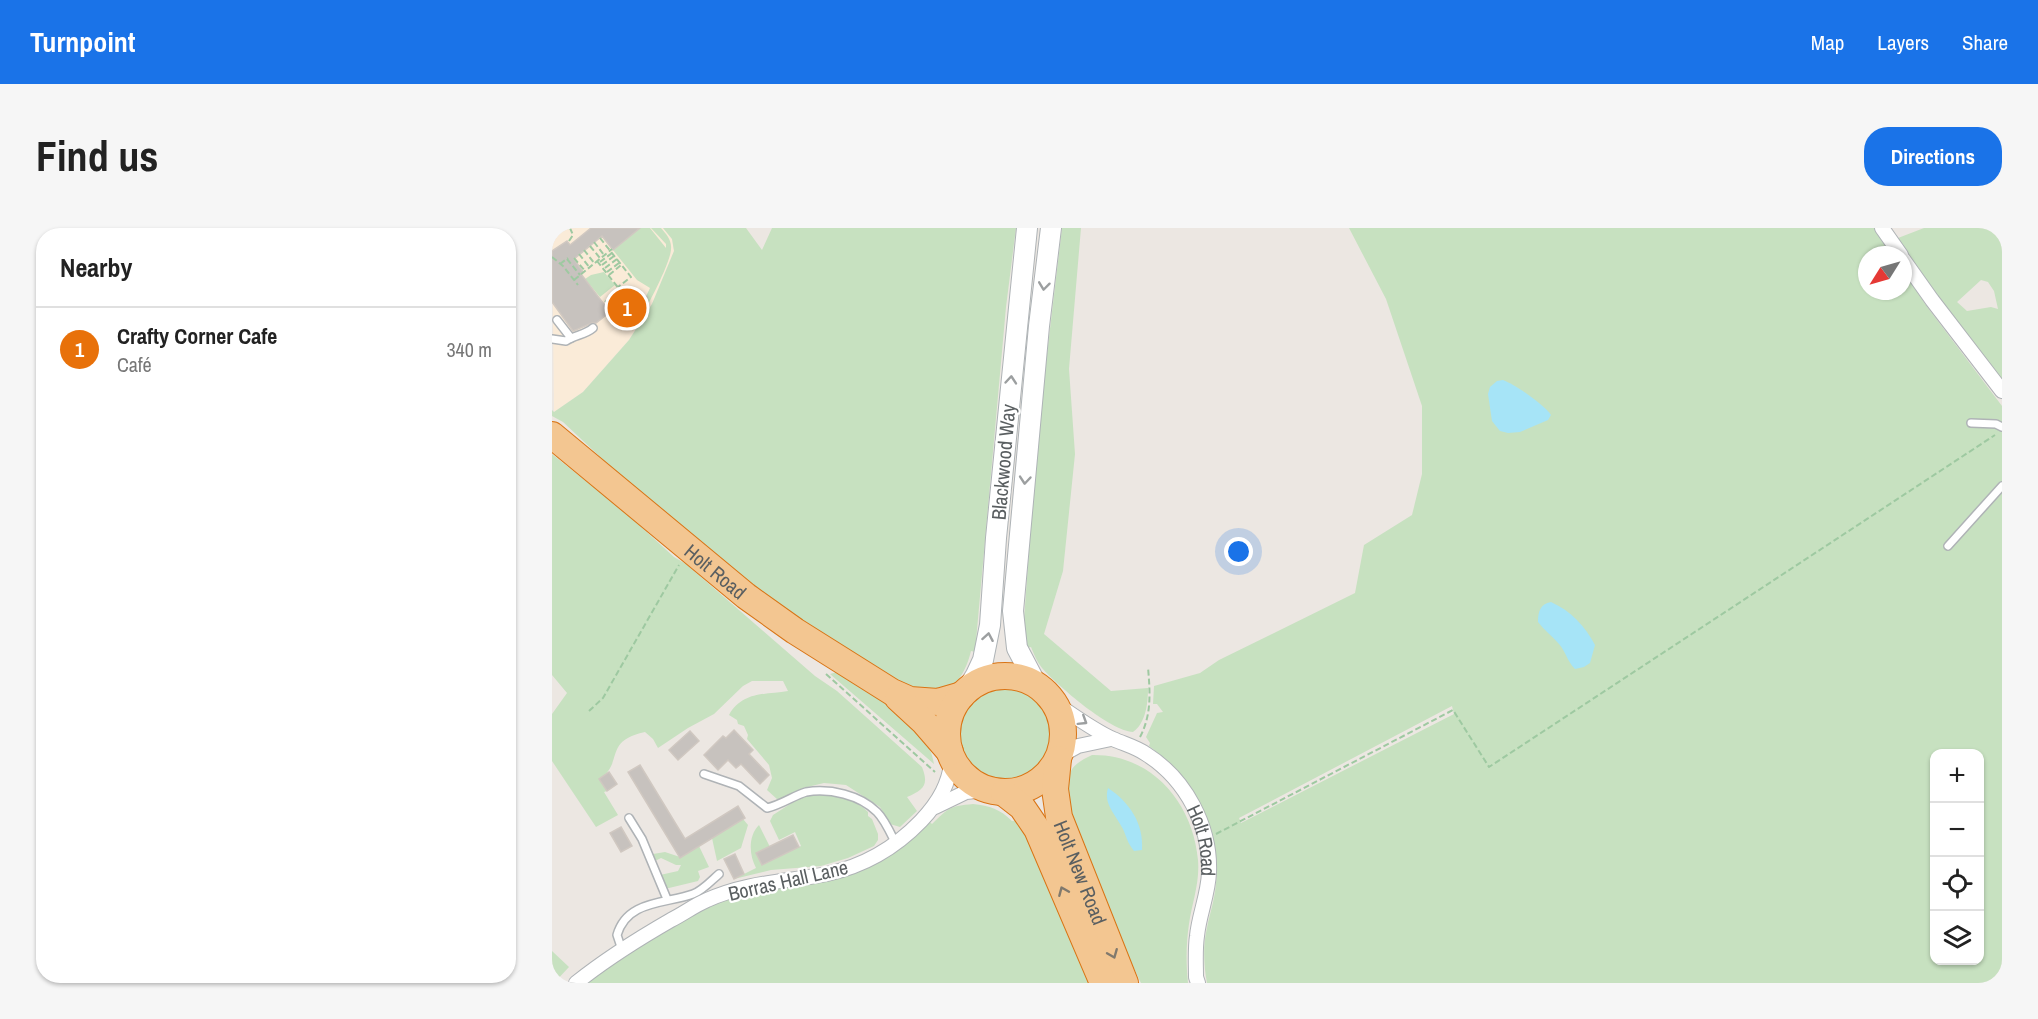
<!DOCTYPE html>
<meta charset="utf-8">
<style>
body{margin:0;font-family:"Archivo Narrow",sans-serif;background:#f6f6f6;color:#222}
.controls{position:absolute;right:18px;bottom:18px;display:grid;overflow:hidden;border-radius:12px;box-shadow:0 2px 4px #0004}
.controls button{width:54px;height:54px;display:grid;place-items:center;padding:0;border:0;border-bottom:2px solid #e0e0e0;background:#fff;color:#222;font:30px sans-serif}
.compass{position:absolute;left:1306px;top:18px;width:54px;height:54px;border-radius:50%;background:#fff;box-shadow:0 2px 4px #0004;rotate:233deg}
.you{position:absolute;left:687px;top:324px;width:21px;height:21px;margin:-15px;border:4px solid #fff;border-radius:50%;background:#1a73e8;box-shadow:0 0 0 9px #1a73e833}
.badge{display:grid;place-items:center;width:39px;height:39px;border-radius:50%;background:#1a73e8;color:#fff;font-size:20px;font-weight:700}
.pin{position:absolute;translate:-50% -50%;border:3px solid #fff;box-shadow:0 2px 6px #0006}
.list{margin:0;padding:0;list-style:none}
h2{display:flex;justify-content:space-between;align-items:center;height:78px;margin:0;padding:0 24px;font-size:26px}
h2 small{font-size:20px;font-weight:400;color:#767676}
.list li{display:grid;grid-template-columns:39px 1fr auto;gap:18px;align-items:center;box-sizing:border-box;height:84px;padding:0 24px;border-top:2px solid #e0e0e0}
.list b{display:block;font-size:22px;white-space:nowrap}
.list p{margin:0;font-size:20px;white-space:nowrap;color:#767676}
.list em{font-size:20px;font-style:normal;color:#767676}
.icon{flex:none;width:33px;height:33px;fill:none;stroke:currentColor;stroke-width:2;stroke-linecap:round;stroke-linejoin:round}
.map{position:relative;flex:none;width:1450px;height:755px;overflow:hidden;border-radius:24px}
header{display:flex;align-items:center;gap:36px;box-sizing:border-box;height:84px;padding:0 30px;background:#1a73e8;color:#fff}
header strong{font-size:28px}
nav{display:flex;gap:33px;margin-inline-start:auto;font-size:21px}
.intro{display:flex;align-items:center;justify-content:space-between;box-sizing:border-box;height:144px;padding:0 36px}
h1{margin:0;font-size:42px}
.button{padding:15px 27px;border-radius:24px;background:#1a73e8;color:#fff;font-size:21px;font-weight:700}
main{display:flex;gap:36px;padding:0 36px}
aside{flex:1;background:#fff;border-radius:24px;box-shadow:0 2px 4px #0004}
.map>svg:first-child{display:block}
.commercial{fill:#faebd8}
.green{fill:#c7e1c0;fill-rule:evenodd}
.water{fill:#a6e4f7}
.building{fill:#c7c2be;stroke:#d0c8c1;stroke-width:1.5}
.lines{fill:none;stroke-linecap:round;stroke-linejoin:round}
.lane-casing{stroke:#afb3b6;stroke-width:10}
.street-casing{stroke:#afb3b6;stroke-width:16}
.secondary-casing{stroke:#aeb3b6;stroke-width:22}
.highway-casing{stroke:#d97414;stroke-width:28}
.path{stroke:#9ec9a1;stroke-width:2;stroke-dasharray:6 3;stroke-linecap:butt}
.lane{stroke:#fff;stroke-width:7}
.street{stroke:#fff;stroke-width:14}
.secondary{stroke:#fff;stroke-width:20}
.highway{stroke:#f3c691;stroke-width:26}
.oneway{stroke:#9c9fa0}
.oneway2{stroke:#80796d}
.labels{text-anchor:middle;dominant-baseline:central;stroke-width:4.5;stroke-linejoin:round;paint-order:stroke}
.street-label{font-size:20px;fill:#5a5f61;stroke:#fff}
</style>
<header>
<strong>Turnpoint</strong>
<nav><a>Map</a><a>Layers</a><a>Share</a></nav>
</header>
<div class="intro"><h1>Find us</h1><a class="button">Directions</a></div>
<main>
<aside>
<h2>Nearby<small></small></h2>
<ul class="list">
<li><span class="badge" style="background:#e8710a">1</span><div><b>Crafty Corner Cafe</b><p>Café</p></div><em>340 m</em></li>
</ul>
</aside>
<div class="map">
<svg width="1450" height="755" viewBox="0 0 1450 755">
<rect width="100%" height="100%" fill="#ece7e2"/>
<path class="commercial" d="M0 0H111L120 11 122 23 100 76 77 112 31 164 2 184Z"/>
<g class="green">
<path d="M87 0H98L114 20V16L99 0H109C114 6 120 12 119 21 119 33 98 73 92 84L88 81 98 60 85 52 61 22Z"/>
<path d="M111 0H194L210 22 220 0H464L454 79 423 424 419 423C415 440 405 463 384 464 377 465 368 462 360 461L218 380 94 272 11 194 0 188V182L2 184 31 164 77 112 100 76 122 23 120 11Z"/>
<path d="M510 0H529L517 141 523 226 511 343 492 406 559 463 596 460C596 475 594 495 581 504 558 503 506 458 490 440 485 434 482 426 479 419L475 420 471 406 485 210Z"/>
<path d="M797 0H1322L1340 27H1315V63H1351V43L1376 80 1450 178V755H655C652 740 651 720 654 705 656 691 661 678 663 664 672 602 645 555 597 518L598 515 594 509 605 485 611 484 605 476H601L602 458 648 445 667 432 803 365 812 317 860 287 870 246V178L834 71ZM900 478 902 486 689 595 687 590ZM1382 526H1428V732H1382Z"/>
<path d="M1372 0H1450V153L1421 117 1347 15 1346 10ZM1429 52 1436 54 1442 63 1446 81 1439 79 1415 83 1405 74Z"/>
<path d="M52 44 63 57 48 69 33 51 39 47Z"/>
<path d="M0 226 75 286 122 329 134 336 263 448 285 463 370 539C377 557 372 562 355 569L365 583 348 599 338 596 328 579 294 557 272 555 251 560 226 572 215 562 220 550 217 537 195 511 196 507 192 498 186 496 185 492 177 487C191 463 213 467 236 463L231 453H200L191 458 162 486 136 500 106 520 101 511 93 504C51 513 72 534 48 551L55 563 52 564 66 587 44 599 0 533V486L15 465 0 447Z"/>
<path d="M288 443C324 464 375 490 382 536L278 446Z"/>
<circle cx="454" cy="506" r="49"/>
<path d="M540 527C600 526 641 575 646 632 648 654 640 675 637 696 634 716 634 735 636 755H589C571 714 502 582 519 543 523 535 532 531 540 527Z"/>
<path d="M271 564C289 569 303 571 316 584V588L320 591 326 606V612L322 618 296 630 269 638 219 642 182 651 204 640C197 627 196 608 207 597L218 619 210 637 249 618 243 604 227 612 218 593 221 587 249 569Z"/>
<path d="M421 576C438 578 448 581 460 593L466 592 473 603 538 755H33L59 736 156 678 205 658 265 654 377 593 380 596C396 580 398 578 421 576Z"/>
<path d="M191 591 196 597 189 620 165 633 160 610Z"/>
<path d="M147 618 157 639 146 643 148 649 146 653 117 660H113L108 647 126 643 129 637H124L109 630 103 633 101 626 113 624 128 629Z"/>
<path d="M0 723 17 739 2 755H0Z"/>
</g>
<g class="water">
<path d="M951 152C964 157 991 176 999 187L996 192 968 204 956 205 948 203 940 193 936 166 938 159 945 153Z"/>
<path d="M999 374C1019 383 1033 398 1043 417L1038 435 1032 439 1023 441C1015 433 1014 424 1007 416 1000 408 992 402 986 394 986 384 988 376 999 374Z"/>
<path d="M556 560C577 574 592 595 590 622L582 623C575 614 575 610 571 601 564 587 551 576 556 560Z"/>
</g>
<g class="building">
<path d="M39 0H88L61 22 50 8 22 31 31 44 29 46 58 84 44 95H40L21 103 0 74V23L15 13 18 17Z"/>
<path d="M85 63 95 69 88 81 92 84 84 96 58 80 65 67 78 75Z"/>
<path d="M182 502 201 522 197 526 217 547 208 556 189 536 184 540 176 532 166 542 152 527 171 508 174 510Z"/>
<path d="M138 503 147 513 126 532 117 522Z"/>
<path d="M88 537 133 611 186 578 193 590 128 630 76 544Z"/>
<path d="M57 544 65 556 55 563 47 551Z"/>
<path d="M69 599 80 618 69 624 58 605Z"/>
<path d="M241 607 247 619 210 637 204 625Z"/>
<path d="M183 626 192 646 182 651 172 631Z"/>
</g>
<g class="lines">
<g class="lane-casing">
<g id="lane">
<path d="M5 92 19 110"/>
<path d="M0 111 14 113C22 107 33 107 41 100"/>
<path d="M1419 195 1444 196 1450 199"/>
<path d="M1396 318 1450 258"/>
<path d="M152 546 187 558 215 580C229 577 243 567 254 564 278 560 308 567 325 584 333 592 339 606 344 616"/>
<path d="M77 590 90 611 115 671"/>
<path d="M70 722 65 707C75 672 113 676 141 666 150 663 160 652 167 646"/>
</g>
</g>
<g class="street-casing">
<g id="street">
<path d="M1330 0 1349 27"/>
<path d="M1351 31 1380 72 1450 163"/>
<path id="s1" d="M503 475C521 487 541 502 561 511 572 516 584 519 594 526 634 551 659 599 657 645 656 667 647 687 645 708 643 721 644 736 644 749L646 755"/>
<path d="M508 528 526 518 559 511"/>
<path d="M383 579 414 564 435 562"/>
<path d="M24 755C54 731 86 711 119 692 131 686 143 677 155 672 195 654 233 654 275 646 312 638 343 620 369 593 387 574 398 555 400 529"/>
</g>
</g>
<g class="secondary-casing">
<g id="secondary">
<path d="M484 456 465 420 461 383 487 98 499 0"/>
<path d="M414 463 424 447 431 432 438 397 444 310 475 0"/>
</g>
</g>
<g class="highway-casing">
<g id="highway">
<path id="s2" d="M0 207 194 368 243 403 340 464 358 472 386 474 410 467"/>
<circle cx="453" cy="506" r="58"/>
<path d="M346 470 372 494 398 524"/>
<path id="s3" d="M506 531 503 561 507 589 573 755"/>
<path d="M452 565 470 579 485 601 551 755"/>
</g>
</g>
<g class="path">
<path d="M48 10 79 49 66 59"/>
<path d="M17 13 21 7 18 0"/>
<path d="M42 14 52 27"/>
<path d="M38 18 48 30"/>
<path d="M32 22 43 36"/>
<path d="M27 26 38 40"/>
<path d="M0 29 11 38 26 57"/>
<path d="M22 30 33 43"/>
<path d="M15 31 28 47"/>
<path d="M45 33 76 72 78 68 82 69"/>
<path d="M48 34 60 25"/>
<path d="M8 36 16 30"/>
<path d="M50 37 62 28"/>
<path d="M53 40 65 31"/>
<path d="M55 44 67 35"/>
<path d="M57 47 69 37"/>
<path d="M22 52 60 21"/>
<path d="M53 74 68 62"/>
<path d="M274 446 383 544"/>
<path d="M37 483 51 470 127 337"/>
<path d="M588 509C600 486 598 464 596 439"/>
<path d="M664 606 901 482 937 539 1443 207"/>
</g>
<use href="#lane" class="lane"/>
<use href="#street" class="street"/>
<use href="#secondary" class="secondary"/>
<use href="#highway" class="highway"/>
</g>
<defs><path id="oneway-chevron" d="M-2-3.5L2.5 0L-2 3.5" fill="none" stroke-width="1.6" stroke-linecap="round" stroke-linejoin="round" transform="scale(1.5)"/></defs>
<g class="oneway">
<use href="#oneway-chevron" transform="translate(492 58) rotate(97)"/>
<use href="#oneway-chevron" transform="translate(459 152) rotate(-85)"/>
<use href="#oneway-chevron" transform="translate(473 252) rotate(95)"/>
<use href="#oneway-chevron" transform="translate(436 409) rotate(-80)"/>
<use href="#oneway-chevron" transform="translate(531 493) rotate(32)"/>
</g>
<g class="oneway2">
<use href="#oneway-chevron" transform="translate(511 663) rotate(-113)"/>
<use href="#oneway-chevron" transform="translate(561 726) rotate(68)"/>
</g>
<g class="labels">
<g class="street-label">
<text transform="translate(451 234) rotate(-85)">Blackwood Way</text>
<text stroke="none"><textPath href="#s2" startOffset="213">Holt Road</textPath></text>
<text stroke="none"><textPath href="#s1" startOffset="212">Holt Road</textPath></text>
<text stroke="none"><textPath href="#s3" startOffset="118">Holt New Road</textPath></text>
<text transform="translate(236 652) rotate(-13)">Borras Hall Lane</text>
</g>
</g>
</svg>
<div class="controls">
<button>+</button>
<button>−</button>
<button><svg class="icon" aria-label="locate" viewBox="0 0 24 24"><circle cx="12" cy="12" r="6"/><path d="M12 2v4M12 18v4M2 12h4M18 12h4"/></svg></button>
<button><svg class="icon" aria-label="layers" viewBox="0 0 24 24"><path d="M12 4l9 5-9 5-9-5zM3 14l9 5 9-5"/></svg></button>
</div>
<svg class="compass" viewBox="-18 -18 36 36"><path d="M0-13l5 13h-10z" fill="#e53935"/><path d="M0 13l5-13h-10z" fill="#767676"/></svg>
<div class="you"></div>
<div class="pin badge" style="left:75px;top:80px;background:#e8710a">1</div>
</div>
</main>
